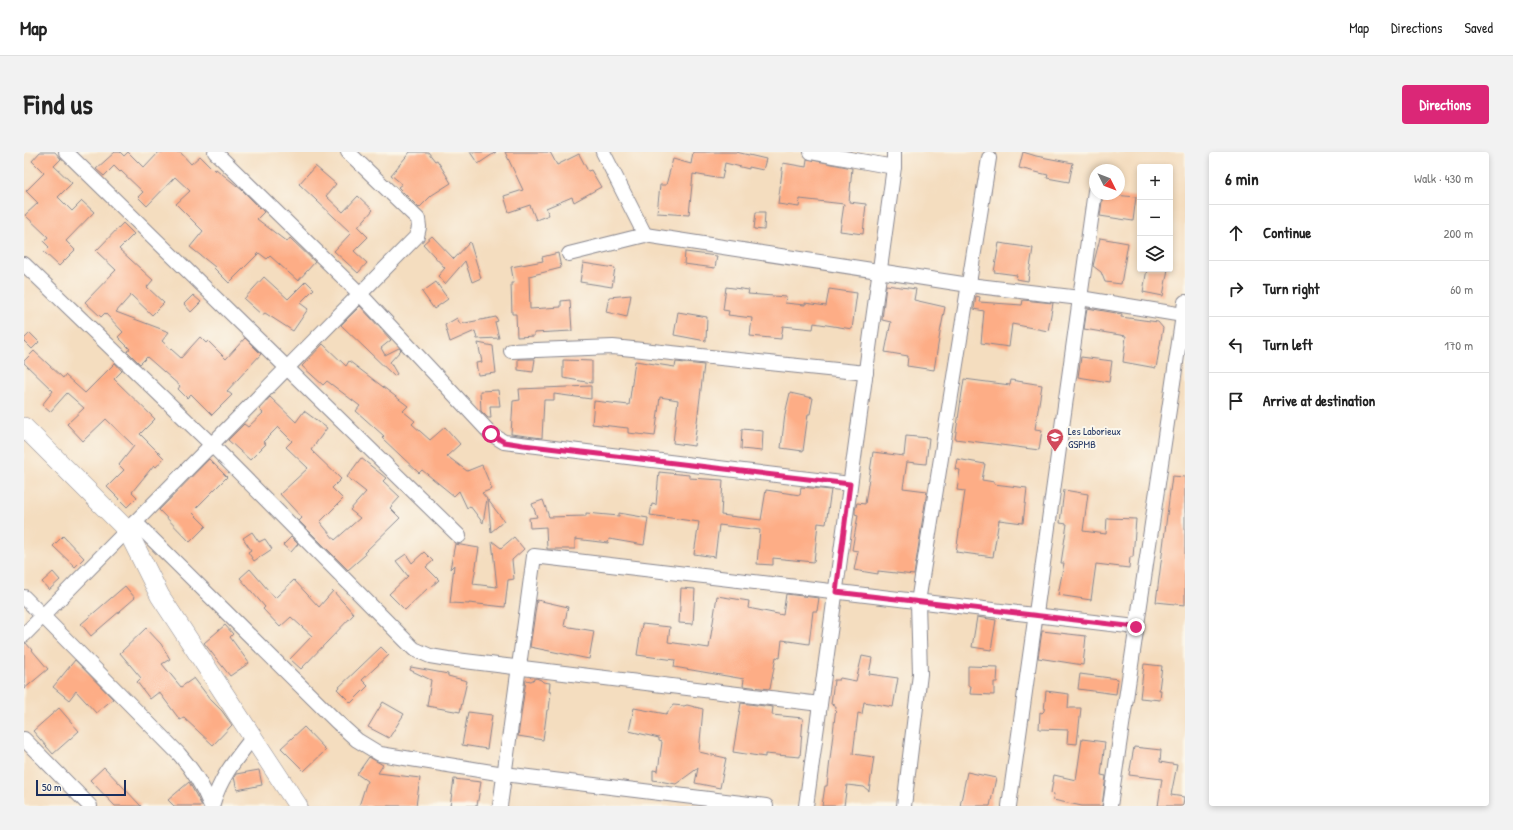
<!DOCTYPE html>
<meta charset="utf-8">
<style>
body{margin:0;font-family:"Patrick Hand",sans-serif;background:#f2f2f2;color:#222}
.controls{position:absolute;right:12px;top:12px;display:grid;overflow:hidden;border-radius:4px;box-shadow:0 2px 6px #0003}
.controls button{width:36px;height:36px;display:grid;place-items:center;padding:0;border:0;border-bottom:1px solid #e0e0e0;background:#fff;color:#222;font:20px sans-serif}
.compass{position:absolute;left:1065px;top:12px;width:36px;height:36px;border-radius:50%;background:#fff;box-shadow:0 2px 6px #0003;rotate:132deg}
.scale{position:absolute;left:12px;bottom:10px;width:90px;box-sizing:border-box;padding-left:4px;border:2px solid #1b2f5e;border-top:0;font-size:11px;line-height:14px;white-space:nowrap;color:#1b2f5e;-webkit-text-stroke:3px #fbf7ec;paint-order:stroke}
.stop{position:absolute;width:12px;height:12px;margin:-9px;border:3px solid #db2777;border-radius:50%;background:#fff}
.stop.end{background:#db2777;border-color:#fff;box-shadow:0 1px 4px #0008}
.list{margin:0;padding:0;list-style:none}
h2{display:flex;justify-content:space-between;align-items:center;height:52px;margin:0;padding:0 16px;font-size:17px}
h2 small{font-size:13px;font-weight:400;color:#767676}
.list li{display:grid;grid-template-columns:26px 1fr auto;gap:12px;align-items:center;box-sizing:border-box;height:56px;padding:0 16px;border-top:1px solid #e0e0e0}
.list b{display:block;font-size:15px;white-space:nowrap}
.list em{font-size:13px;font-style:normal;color:#767676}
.icon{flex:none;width:22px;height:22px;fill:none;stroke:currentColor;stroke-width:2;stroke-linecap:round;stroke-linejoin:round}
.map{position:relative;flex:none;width:1161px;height:654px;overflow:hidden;border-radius:4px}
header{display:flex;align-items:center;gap:24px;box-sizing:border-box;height:56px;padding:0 20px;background:#fff;border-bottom:1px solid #e0e0e0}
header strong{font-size:19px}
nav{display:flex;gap:22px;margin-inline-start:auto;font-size:14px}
.intro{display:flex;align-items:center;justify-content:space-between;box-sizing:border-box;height:96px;padding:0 24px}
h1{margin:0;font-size:28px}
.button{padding:10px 18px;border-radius:4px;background:#db2777;color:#fff;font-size:14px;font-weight:700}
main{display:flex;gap:24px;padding:0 24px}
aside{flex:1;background:#fff;border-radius:4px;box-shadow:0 2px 6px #0003}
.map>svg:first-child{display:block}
.building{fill:#fdad86}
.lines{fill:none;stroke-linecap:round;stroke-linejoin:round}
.street-casing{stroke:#88868e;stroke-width:16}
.secondary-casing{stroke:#88868e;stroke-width:20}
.street{stroke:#fff;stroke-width:14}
.secondary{stroke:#fff;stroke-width:19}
.route{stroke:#db2777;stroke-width:5}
.labels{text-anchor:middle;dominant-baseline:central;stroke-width:4;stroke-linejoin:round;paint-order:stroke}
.poi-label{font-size:11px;fill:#1b2f5e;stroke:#fbf7ec;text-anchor:start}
</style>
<header>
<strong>Map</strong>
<nav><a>Map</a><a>Directions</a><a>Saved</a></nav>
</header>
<div class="intro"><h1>Find us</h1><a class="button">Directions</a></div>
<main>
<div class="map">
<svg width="1161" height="654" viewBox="0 0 1161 654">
<rect width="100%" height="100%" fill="#fbf7ec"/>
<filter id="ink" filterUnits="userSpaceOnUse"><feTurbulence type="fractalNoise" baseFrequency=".025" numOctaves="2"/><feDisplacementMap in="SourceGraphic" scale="8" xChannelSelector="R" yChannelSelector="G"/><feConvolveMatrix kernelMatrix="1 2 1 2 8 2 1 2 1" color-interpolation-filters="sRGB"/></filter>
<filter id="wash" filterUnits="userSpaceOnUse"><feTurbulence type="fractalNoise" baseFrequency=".012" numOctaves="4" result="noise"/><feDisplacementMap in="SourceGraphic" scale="16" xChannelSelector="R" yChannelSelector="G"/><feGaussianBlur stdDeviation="0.9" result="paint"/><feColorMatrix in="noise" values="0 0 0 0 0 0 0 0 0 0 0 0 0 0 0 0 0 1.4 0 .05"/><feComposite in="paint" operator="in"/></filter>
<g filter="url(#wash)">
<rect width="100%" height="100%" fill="#f4ddbf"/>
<g id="blocks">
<g class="building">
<path d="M16 0H31L37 7 30 14 48 31 34 45 48 59 58 49 70 60 42 89 51 98 35 114 20 100 25 95 20 90 24 85 1 63 14 51 2 39 20 21 8 9Z"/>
<path d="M91 0H96L100 4 104 0 120 16 135 0H156L167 12 176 4 191 19 192 17 218 38 240 60 233 67 263 90 266 86 291 110 274 129 246 104 243 107 235 101 205 131 190 116 191 115 166 95 179 79 152 52 166 39 151 25 123 54 114 45 119 40 97 19 96 20 90 14 80 24 72 17Z"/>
<path d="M386 0H404L411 9 413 8 427 31 408 43 395 56 374 35 378 32 367 23Z"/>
<path d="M446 0H472L454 12Z"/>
<path d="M481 0H526L533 13 555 2 564 19 567 18 577 35 550 50 548 45 522 56 525 63 512 68 506 53 485 60 480 44 499 38Z"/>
<path d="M669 0H712L742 7 739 18 725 15V17L701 11 698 27 669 22 665 63 633 61 636 33H642L649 7 667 12Z"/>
<path d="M999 0 1012 4 1049 11 1045 30 1023 26 1024 23 995 16Z"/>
<path d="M783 7 828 16 825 50 842 52 839 82 816 79 820 52 776 47 775 55 754 52 759 11 782 15Z"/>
<path d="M291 14 312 32 302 44 319 60 334 44 349 58 334 75 344 85 330 99 343 111 334 121 310 99 327 81 275 32Z"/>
<path d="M1079 42 1112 45 1109 69 1076 64Z"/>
<path d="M732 60H741L740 78 730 77Z"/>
<path d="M99 71 110 82 95 97 129 128 123 135 140 151 128 163 107 143 92 160 145 180 138 189 157 206 176 185 182 191 184 189 202 207 221 186 237 202 203 239 208 243 188 263 167 242 163 246 154 237 156 234 123 205 116 212 103 199 106 197 94 185 99 180 81 161 77 165 61 150 92 118 72 99Z"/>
<path d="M408 84 430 107 446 90 457 126 448 130 441 109 421 132 414 124 421 116 399 92Z"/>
<path d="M1076 86 1104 91 1097 132 1081 130 1077 120 1069 114Z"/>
<path d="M975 91 1009 96 1004 129 992 127 993 123 970 120Z"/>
<path d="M661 100 693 104 691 116 660 112Z"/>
<path d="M534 101 537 116 505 124 506 157 537 155V149L546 148 548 179 510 181V184L493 185 492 162H488L487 131H490L487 115 519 109 518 105Z"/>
<path d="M559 111 591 116 588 135 556 130Z"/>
<path d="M1123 117H1144L1139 144 1119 140Z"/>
<path d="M240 125 264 147 282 129 290 137 276 151 284 157 269 179 241 161 238 163 220 147Z"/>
<path d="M412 130 424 147 410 157 398 140Z"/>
<path d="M862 133 892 137 890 148 921 155 916 181 910 218 883 214 884 204 861 200 867 170 858 168Z"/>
<path d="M702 135 725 138 724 142 762 145 761 151 781 153V151L802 154 805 137 833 141 828 177 790 171 789 177 759 174 757 187 726 184 728 166 704 163 705 159 699 158Z"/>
<path d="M169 143 177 150 167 160 160 152Z"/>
<path d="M607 143 603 165 582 160 585 145Z"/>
<path d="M952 144 956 145 955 150 998 153 999 148 1029 151 1024 179 988 172 985 195 957 191 960 159 950 157Z"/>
<path d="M336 154 367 188 357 196 361 203 375 196 377 198 366 210 373 222 370 224 317 173Z"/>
<path d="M1063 156 1098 162 1097 165 1134 170 1139 176 1132 216 1099 210 1102 184 1060 177Z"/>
<path d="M654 160 683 165 682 189 650 183Z"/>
<path d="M472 165 474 169 471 170 475 186 453 187 451 179 426 190 421 173 433 166 436 172Z"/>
<path d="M6 181 15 190 8 197 0 189V187Z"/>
<path d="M454 191 469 194 472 221 454 223 452 211 458 210Z"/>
<path d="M299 192 322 214 325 209 384 254 379 259 391 269 388 272 406 288 421 275 436 292 423 304 443 319 458 313 468 337 458 341 463 347 459 371 446 354 443 356 435 339 430 344 398 318 395 321 377 304 358 286 360 284 332 259 336 254 303 229 299 233 278 214Z"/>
<path d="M10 199 39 226 41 223 61 241 91 211 98 219 90 227 131 267 116 282 140 306 132 315 130 313 108 340 113 345 103 355 83 335 100 318 95 313 110 294 82 267 59 289 43 272 60 256 43 241 26 260 18 253 29 239 0 211V209Z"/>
<path d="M1057 205 1088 209 1085 230 1054 225Z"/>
<path d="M494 207H511L509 220 494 218Z"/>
<path d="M539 208 568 209V231L539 226Z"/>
<path d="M611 209 651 215 652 210 680 213 670 294 649 291 654 248 636 245 631 284 604 281V276L568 272 570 249 605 253Z"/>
<path d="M940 227 986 233 987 228 1018 233 1011 277 1018 278 1015 298 931 287Z"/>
<path d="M567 234V247L530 242V248H520L518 286 487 282 489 249 496 248 495 237Z"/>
<path d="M474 238 476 254H466L467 266H464L457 259 456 239Z"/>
<path d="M766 241 789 246 786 262H784L779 299 757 296 761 262Z"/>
<path d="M246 245 272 270 280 259 303 276 287 298 317 327 308 336 319 347 296 370 311 388 336 366 326 358 342 340 323 325 337 306 362 326 359 329 376 345 366 356 376 366 340 401 341 403 324 418 275 369 278 366 256 342 284 316 262 295 268 289 254 275 239 290 242 292 226 308 204 288 220 272 224 275 239 261 235 257Z"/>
<path d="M718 277 739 279 738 299 717 297Z"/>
<path d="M882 284 905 286 902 312 883 310 879 336 903 339 890 423 854 419V422L830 418 834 399 828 398 834 363 831 362V358L833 351 841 352 849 300 880 304Z"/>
<path d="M185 307 203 325 168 360 182 374 166 390 135 358Z"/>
<path d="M933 307 961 312 958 328 970 330V332L1003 336 999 371 975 368 969 405 932 400 941 339 933 338 936 318 931 317Z"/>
<path d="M635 320 665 323V326L699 328 697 363 737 368 742 338 776 343 777 335 807 338 802 372 794 371 790 410 749 406V413L733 412 736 378 695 373 691 405 670 402 675 370 626 363 628 352 632 353Z"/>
<path d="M1148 324 1161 325V453L1132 450Z"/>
<path d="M1040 338 1064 342 1059 379 1082 382 1083 366 1112 367 1109 405H1106L1105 416 1072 412 1067 448 1034 443 1040 411H1037L1043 372 1036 371Z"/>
<path d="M464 348 480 369 467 380Z"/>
<path d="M519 348 525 365 562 364V361L595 364V361L624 366 620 393 585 387 584 391 551 387V397H523L522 375 506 376 505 366 513 365 508 352Z"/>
<path d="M228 380 235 390 241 387 248 397 230 409 224 400 227 398 219 386Z"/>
<path d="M39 384 60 406 51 415 29 394Z"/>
<path d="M267 385 274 392 267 400 259 393Z"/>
<path d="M490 385 500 397 488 408 490 427 484 428 481 455 445 451V452L426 451 430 413 426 417 431 392 455 396 449 432 473 435 468 389 477 396Z"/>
<path d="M400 400 409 409 402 415 415 428 406 436 405 435 381 458 365 442 384 424 372 409 382 402 388 411Z"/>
<path d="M226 417 251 446 270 428 295 455 309 439 330 462 277 517 266 507 288 484 267 465 256 475 239 457 241 455 216 426Z"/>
<path d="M29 420 36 428 25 438 18 430Z"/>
<path d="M101 434 111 446 67 484 57 472Z"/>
<path d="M657 436 671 437 669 472 655 471Z"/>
<path d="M762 442 795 446 793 459H789L785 492 758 488 756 506 752 505 746 537 719 534 720 527 650 515 651 508 613 503 618 472 646 475 644 490 685 496 693 444 725 449 724 456 759 463Z"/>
<path d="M513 448 544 455 540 474 570 479 565 507 506 495Z"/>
<path d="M953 465 972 468 967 498 948 495Z"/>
<path d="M201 473 209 482 206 485 225 511 206 524 180 491Z"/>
<path d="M122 476 137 492 146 507 138 512 157 535 170 526 186 547 198 559 208 573 189 593 160 566 156 568 135 540 126 547 113 530 117 526 96 501Z"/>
<path d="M1018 479 1062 484 1059 513 1014 506Z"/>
<path d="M0 491H2L24 517 0 537Z"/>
<path d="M357 495 365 503 338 528 344 534 327 551 313 537Z"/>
<path d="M838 504 848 506 845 522 874 526 869 555 840 550 838 562 834 561 829 602 850 605 845 639 840 635 823 633 820 654H798L801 634H803L812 555H810V553L807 552 810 528H815L816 526 832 529Z"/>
<path d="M51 508 89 547 72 561 52 539 45 548 29 535Z"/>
<path d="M1120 512 1138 514 1135 538H1137L1136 548 1116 546Z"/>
<path d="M944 514 974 515 973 530H970V543L946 542 947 534H944Z"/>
<path d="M387 515 424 522V524L443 529 436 560 403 554 407 528 386 518Z"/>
<path d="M1056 522 1094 527 1092 542 1054 537Z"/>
<path d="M512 526 517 528 519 530 526 531 525 540H527L525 558H523L519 588 494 584 502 528 507 529Z"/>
<path d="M1022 539 1045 542 1044 556H1057L1053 592 1043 591 1044 578 1015 577 1016 560 1018 561 1020 559Z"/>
<path d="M359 550 380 562 365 586 344 575Z"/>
<path d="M717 551 749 555 748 563 779 566 776 605 741 602V605L709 600Z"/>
<path d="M649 553 660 554 663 553 679 557 675 600 702 606 696 636 671 631 674 616 652 632 629 628V618L634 619 638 590 635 589V586L605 579 610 556 642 562Z"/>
<path d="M35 556 55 579 29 602 9 579Z"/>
<path d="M444 560 468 563 463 597 438 593Z"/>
<path d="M280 575 302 598 280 619 257 596Z"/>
<path d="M1058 587 1081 590 1077 623 1082 624 1078 654H1058L1029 648 1030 642 1027 641 1030 623 1052 628Z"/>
<path d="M1110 595 1137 598 1136 610 1153 613 1147 643 1160 645 1159 654H1134L1138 627 1105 623Z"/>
<path d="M345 605 359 613 354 621 396 626 392 654H335L343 629 333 622Z"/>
<path d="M80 615 117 654H91L66 628Z"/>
<path d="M235 618 238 633 213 638 210 625 212 622Z"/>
<path d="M943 620 972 626 966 654H936Z"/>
<path d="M430 627 457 630 453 654H426Z"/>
<path d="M165 630 178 654H150L144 648Z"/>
</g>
</g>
</g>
<g filter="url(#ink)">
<use href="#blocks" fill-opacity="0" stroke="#88868e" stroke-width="1"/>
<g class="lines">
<g class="street-casing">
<g id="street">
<path d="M42 0 435 384"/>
<path d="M191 0 336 142 467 282 480 290 826 332"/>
<path d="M579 0 621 83"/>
<path d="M787 0 870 15"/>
<path d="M545 102 621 83 945 133 1056 146 1159 163"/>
<path d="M0 112 187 292 390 497 406 504 424 507 796 552"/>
<path d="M487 199 589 195 842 221"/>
<path d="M111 370 312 569 333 588 356 602 480 622 742 654"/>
<path d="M0 445 155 602C169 618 179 634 187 654"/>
<path d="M0 483 393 84 395 75 394 67 324 0"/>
<path d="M0 587 66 654"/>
<path d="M188 654C196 626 211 608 229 585"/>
<path d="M476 654 510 404 1112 475"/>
<path d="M782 654 870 15V0"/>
<path d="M880 654 896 522 894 450 965 6"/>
<path d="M985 654 1071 39"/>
<path d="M1086 654 1161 150"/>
</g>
</g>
<g class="secondary-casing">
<path id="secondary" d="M0 275 103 378 136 444 274 654"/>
</g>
<use href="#street" class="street"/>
<use href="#secondary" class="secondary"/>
</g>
</g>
<g class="lines" filter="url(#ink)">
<path class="route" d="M467 282 480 290 499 293 826 332 812 440 1112 475"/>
</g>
<defs>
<g id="school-pin" transform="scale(0.9)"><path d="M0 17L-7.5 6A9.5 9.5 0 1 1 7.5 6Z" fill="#d1495b" stroke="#fbf7ec"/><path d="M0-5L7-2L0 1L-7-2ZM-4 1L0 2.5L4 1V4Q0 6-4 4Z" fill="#fff"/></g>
</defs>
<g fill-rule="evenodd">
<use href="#school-pin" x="1031" y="285"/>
</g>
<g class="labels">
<g class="poi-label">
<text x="1044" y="279">Les Laborieux<tspan x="1044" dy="13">GSPMB</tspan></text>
</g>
</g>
</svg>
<div class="controls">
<button>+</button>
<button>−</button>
<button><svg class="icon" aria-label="layers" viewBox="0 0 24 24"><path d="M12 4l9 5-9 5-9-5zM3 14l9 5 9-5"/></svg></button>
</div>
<svg class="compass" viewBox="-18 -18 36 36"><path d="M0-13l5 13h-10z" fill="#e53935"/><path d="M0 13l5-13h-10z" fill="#767676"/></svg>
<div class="scale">50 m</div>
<div class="stop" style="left:467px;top:282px"></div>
<div class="stop end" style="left:1112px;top:475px"></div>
</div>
<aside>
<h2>6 min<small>Walk · 430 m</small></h2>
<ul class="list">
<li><svg class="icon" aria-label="ahead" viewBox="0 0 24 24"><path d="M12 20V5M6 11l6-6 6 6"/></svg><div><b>Continue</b></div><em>200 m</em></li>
<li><svg class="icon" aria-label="right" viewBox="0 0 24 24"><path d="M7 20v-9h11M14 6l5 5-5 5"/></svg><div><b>Turn right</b></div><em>60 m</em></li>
<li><svg class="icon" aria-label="left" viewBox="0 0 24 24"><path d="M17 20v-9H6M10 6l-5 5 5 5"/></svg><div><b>Turn left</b></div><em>170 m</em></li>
<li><svg class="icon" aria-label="arrive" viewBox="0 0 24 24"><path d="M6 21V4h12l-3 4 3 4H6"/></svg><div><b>Arrive at destination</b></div></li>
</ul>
</aside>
</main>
